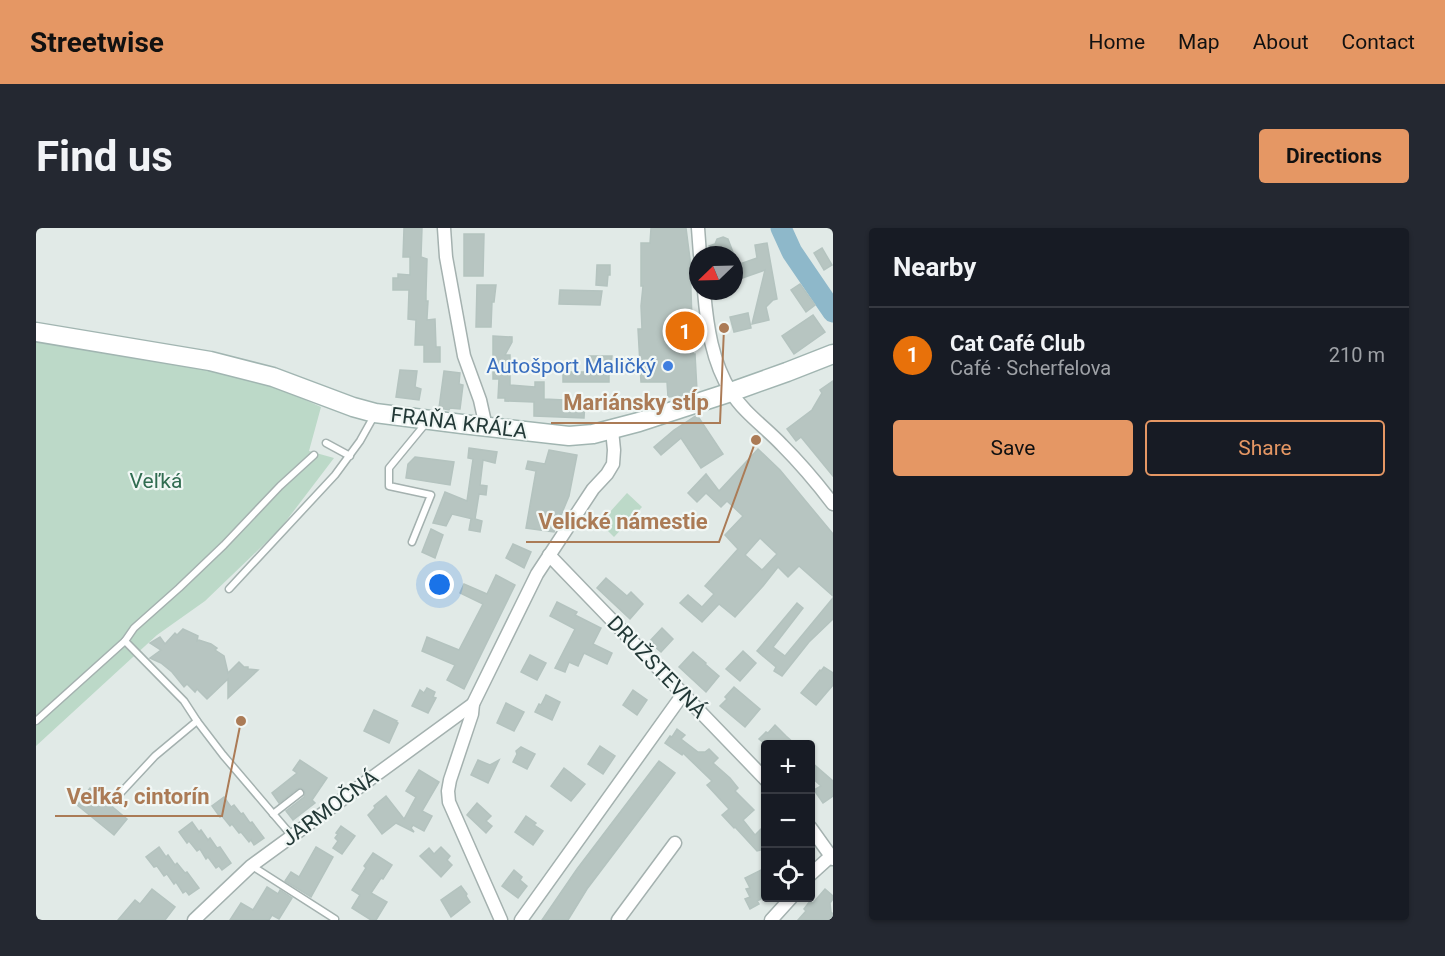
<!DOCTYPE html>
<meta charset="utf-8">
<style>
body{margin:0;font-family:Roboto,sans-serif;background:#242831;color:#f1f3f6}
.controls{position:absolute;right:18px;bottom:18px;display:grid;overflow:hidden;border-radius:6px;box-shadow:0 2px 4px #0004}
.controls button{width:54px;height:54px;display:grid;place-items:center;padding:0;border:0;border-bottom:2px solid #363941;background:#171b24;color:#f1f3f6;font:30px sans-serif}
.compass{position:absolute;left:653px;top:18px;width:54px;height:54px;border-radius:50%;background:#171b24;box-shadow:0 2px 4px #0004;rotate:247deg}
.you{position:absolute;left:404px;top:357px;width:21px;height:21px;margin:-15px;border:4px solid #fff;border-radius:50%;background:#1a73e8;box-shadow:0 0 0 9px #1a73e833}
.badge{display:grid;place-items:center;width:39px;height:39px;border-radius:50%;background:#e59764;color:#fff;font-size:20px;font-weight:700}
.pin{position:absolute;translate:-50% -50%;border:3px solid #fff;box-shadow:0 2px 6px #0006}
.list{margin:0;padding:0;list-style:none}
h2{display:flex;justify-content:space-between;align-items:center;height:78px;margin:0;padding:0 24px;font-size:26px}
h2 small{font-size:20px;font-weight:400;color:#9ea1a6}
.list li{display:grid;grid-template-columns:39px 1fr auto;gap:18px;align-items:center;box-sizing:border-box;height:96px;padding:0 24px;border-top:2px solid #363941}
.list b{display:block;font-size:22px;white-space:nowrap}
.list p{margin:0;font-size:20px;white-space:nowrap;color:#9ea1a6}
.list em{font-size:20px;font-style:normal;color:#9ea1a6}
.actions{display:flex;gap:12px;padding:18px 24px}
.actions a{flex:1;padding:14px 0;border:2px solid #e59764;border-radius:6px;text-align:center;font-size:21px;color:#e59764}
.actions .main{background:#e59764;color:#111}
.icon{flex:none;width:33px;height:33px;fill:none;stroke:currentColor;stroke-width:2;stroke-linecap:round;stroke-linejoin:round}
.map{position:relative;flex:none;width:797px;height:692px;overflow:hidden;border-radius:6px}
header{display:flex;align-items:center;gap:36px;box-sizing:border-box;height:84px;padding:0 30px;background:#e59764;color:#111}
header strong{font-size:28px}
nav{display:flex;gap:33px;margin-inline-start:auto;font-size:21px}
.intro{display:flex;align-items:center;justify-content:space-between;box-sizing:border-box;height:144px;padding:0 36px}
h1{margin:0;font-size:42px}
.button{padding:15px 27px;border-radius:6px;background:#e59764;color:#111;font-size:21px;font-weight:700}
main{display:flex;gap:36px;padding:0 36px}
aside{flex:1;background:#171b24;border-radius:6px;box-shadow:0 2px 4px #0004}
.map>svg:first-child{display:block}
.green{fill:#bcd9c8}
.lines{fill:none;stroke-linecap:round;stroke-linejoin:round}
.river{stroke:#8eb8ca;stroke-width:21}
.building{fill:#b7c5c1;stroke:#b4c3bf;stroke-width:1.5;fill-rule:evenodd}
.lane-casing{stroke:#a4b1af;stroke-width:9}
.street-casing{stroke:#a4b1af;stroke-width:15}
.secondary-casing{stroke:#a1b5b1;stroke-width:21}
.lane{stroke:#fff;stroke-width:6}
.street{stroke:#fff;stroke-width:12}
.secondary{stroke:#fff;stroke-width:18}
.shop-dot{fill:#3f7fe0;stroke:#f1f7f5;stroke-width:2}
.labels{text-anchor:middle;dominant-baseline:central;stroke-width:4.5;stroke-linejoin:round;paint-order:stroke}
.shop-label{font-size:21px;fill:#366cbe;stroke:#f1f7f5;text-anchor:end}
.street-label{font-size:21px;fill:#233937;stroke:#f1f7f5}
.park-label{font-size:21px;fill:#316c51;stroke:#f1f7f5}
.leader{fill:none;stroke:#ab7b56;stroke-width:2}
.callout-dot{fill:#ab7b56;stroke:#f1f7f5;stroke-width:2}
.callout-label{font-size:22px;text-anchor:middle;font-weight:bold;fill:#ab7b56;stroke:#f1f7f5;stroke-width:4.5;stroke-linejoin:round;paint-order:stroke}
</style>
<header>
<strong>Streetwise</strong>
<nav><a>Home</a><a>Map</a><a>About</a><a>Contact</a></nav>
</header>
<div class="intro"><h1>Find us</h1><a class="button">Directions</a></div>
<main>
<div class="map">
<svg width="797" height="692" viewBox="0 0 797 692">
<rect width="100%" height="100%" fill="#e1eae7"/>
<g class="green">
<path d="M0 111 176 141 234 156 285 179 273 223 298 230 244 301 169 373 121 407 0 518Z"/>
<path d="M591 265 606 279 578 309 564 295Z"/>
</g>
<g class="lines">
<path class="river" d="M745 0 756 24 797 84"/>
</g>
<g class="building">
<path d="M368 0H386L385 29 391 31 390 65V73H392L391 90V92L399 91 400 119H404V134H388V117H379L380 92 372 91 373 62H357V50H362V46L374 47V29H367Z"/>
<path d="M615 0H650L654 31 657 126H659L661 163 648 168 632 169 631 154H605L602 101H606L605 78 607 58H605V15H614Z"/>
<path d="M428 6H448L447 48H428Z"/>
<path d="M687 9 692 11 698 27H676L673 18 679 16 681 11Z"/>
<path d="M731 15 741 71 737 72 730 79 733 92 716 96 729 42 698 53V38L721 30 719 17Z"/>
<path d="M786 20 796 37 788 42 778 25Z"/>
<path d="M561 37H574V47H572L571 58 560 57Z"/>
<path d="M764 56 779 77 770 84 755 62Z"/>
<path d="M441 57H460L458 74H456L455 99H440Z"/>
<path d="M524 62 566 63 564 77 523 76Z"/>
<path d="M712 85 715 100 698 104 694 89Z"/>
<path d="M777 87 789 104 758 126 746 108Z"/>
<path d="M457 108 476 109V114L469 127H474V157L499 159V154H508V171L549 173 548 190 498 188V174L469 173V170H462L463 151H457Z"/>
<path d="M553 128H576L575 136H573V154H527V144H553Z"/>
<path d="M364 142 381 143 379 159 385 161 383 172 360 169Z"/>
<path d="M408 143 424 145 423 156 427 157 424 181 414 180 413 182 403 180Z"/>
<path d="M797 153V248L765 209 760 213 751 201 776 182 786 165 784 162Z"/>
<path d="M661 187 687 226 665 240 645 210 625 227 618 219 638 202Z"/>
<path d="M433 220 461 224 459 235 447 232 444 257 451 258 450 267 443 266 439 291 446 293 444 304 433 302 435 291H437L416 286 410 298 397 295 409 264 431 273 437 231 432 230Z"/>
<path d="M722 221 744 242 797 306V368L763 338 752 349 742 339 727 358 699 389 683 376 666 394 644 375 652 367 666 379 678 366 669 358 702 321 689 307 707 288 691 273 685 279 670 265 661 274 652 265 670 246 683 263ZM724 310 741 326 726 342 709 327Z"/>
<path d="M513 222 541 227 533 268 518 304 490 300 500 243 490 241 492 233 509 236Z"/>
<path d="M379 229 418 234 414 257 370 250 372 236Z"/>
<path d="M395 301 407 307 399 330 386 324Z"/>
<path d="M477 316 495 324 488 340 470 330Z"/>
<path d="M460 347 479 357 428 461 411 452 419 437 386 423 391 409 423 422 447 376 424 365 428 356 451 366Z"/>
<path d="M570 350 591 368 595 364 607 376 594 391 561 360Z"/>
<path d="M797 370V391L773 414 746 448 738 443 740 439 721 423 761 375 767 380 737 419 749 428Z"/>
<path d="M521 374 541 384 539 387 565 400 557 416 576 425 571 436 548 425 542 438 533 434 529 444 519 440 539 401 514 388Z"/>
<path d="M626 400 637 411 625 424 613 414Z"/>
<path d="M147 401 162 408 161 413 163 412 175 416 181 420 179 422 188 428 192 445 203 434 208 439H212V441L222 442 192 470V451L171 471 161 461 159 464 151 456 148 459 136 444 125 435 114 430 125 422 114 415 124 409 129 416 139 405 141 407Z"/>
<path d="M707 423 720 435 704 453 690 441Z"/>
<path d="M657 424 670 435 669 436 683 448 670 464 643 439Z"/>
<path d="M494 427 510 435 501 452 485 444Z"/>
<path d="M788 439 797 445V457L780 477 765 465 784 442 785 443Z"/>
<path d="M698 459 724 481 709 499 684 478 691 471 689 469Z"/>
<path d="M391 460 399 464 397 469 400 470 392 485 376 478 384 462 388 465Z"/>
<path d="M597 462 611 472 601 487 587 477Z"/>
<path d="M510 467 524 474 516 492 499 484 503 476 505 477Z"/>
<path d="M470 475 488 484 478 503 461 495Z"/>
<path d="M338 482 361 493 360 494 362 495 353 515 328 503Z"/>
<path d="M739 497 750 508 759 516H729L723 511 730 504 732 505Z"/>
<path d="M641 501 649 507 645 511 662 524H669L673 521 682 530 677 535 694 550 702 560 699 563 718 582 707 592 719 607 729 597V621L721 623 699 599 698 600 686 587 693 581 671 557 676 553 647 525 646 527 629 515 634 508 636 509Z"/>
<path d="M564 518 579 528 567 546 552 536Z"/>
<path d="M485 519 499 526 491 541 477 534 481 526 480 523Z"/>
<path d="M264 532 291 550 276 572 279 575 257 592 250 583 268 569 269 565 268 562 265 560 261 561 243 575 236 565 261 545 257 542Z"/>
<path d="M442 532 454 537 463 532 452 555 435 547Z"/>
<path d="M623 533 639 545 551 661 532 692H506L541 641Z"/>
<path d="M774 533 797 553V568L787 575 778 562 785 558 774 548Z"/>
<path d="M528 540 549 556 535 573 515 558Z"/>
<path d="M383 542 403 554 386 583 396 588 388 603 377 597 375 600 378 604 360 595 346 606 332 587 339 580 338 578 350 568 368 591 380 569 370 563Z"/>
<path d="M54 560 91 591 78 607 41 577Z"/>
<path d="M188 569 195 579 198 577 205 586 207 585 214 595 216 594 228 610 218 617 215 612 213 614 205 604 203 605 196 596 194 598 186 588 184 589 176 578Z"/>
<path d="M441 575 455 588 450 593 456 598 450 605 431 587Z"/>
<path d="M490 588 500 595 498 597 507 603 497 617 479 604Z"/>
<path d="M156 594 163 604 165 602 172 612 174 610 181 620 184 619 195 635 186 642 183 638 180 640 172 629 170 631 164 621 161 623 153 613 151 615 143 604Z"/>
<path d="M305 598 319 608 306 626 297 620 302 613 299 610 302 606 300 605Z"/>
<path d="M123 619 130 629 132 627 139 637 141 635 149 645 151 644 163 660 153 667 150 663 147 665 140 654 138 656 131 646 128 648 121 638 118 639 110 629Z"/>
<path d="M280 619 297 629 275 669 249 653 255 644 263 649Z"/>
<path d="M405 619 414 628 411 632 416 637 405 649 384 628 393 620 398 626Z"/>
<path d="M337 625 356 637 347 651 345 650 335 665 351 674 340 692H335L316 680 324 667 316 662 330 640 328 638Z"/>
<path d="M729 640V669L721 673 723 676 714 681 709 671 714 669 710 661 714 660 709 650Z"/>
<path d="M478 642 486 649 484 652 491 658 482 670 466 658Z"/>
<path d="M425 658 431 666 430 668 434 674 415 689 405 672Z"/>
<path d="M231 659 242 666 244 662 256 670 243 691 236 687 233 692H194L205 675 217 682Z"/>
<path d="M116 661 139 679 129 692H82L99 672 104 676Z"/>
<path d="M789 661 797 668V671L794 675 795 684 797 686V692H762L770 683 768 681 774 673 777 675Z"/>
</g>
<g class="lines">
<g class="lane-casing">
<g id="lane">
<path d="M290 215 314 228"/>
<path d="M376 314 395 267 353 258V240L390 195"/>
<path d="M193 361 299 247 324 213 338 188"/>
<path d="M89 413 148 473 161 493 187 527 256 608"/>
<path d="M0 493 89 413 98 400 143 360 188 317 244 258 278 227"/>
<path d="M79 571 119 528 161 493"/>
<path d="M237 586 264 565"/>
<path d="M216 638 299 691"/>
</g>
</g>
<g class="street-casing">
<g id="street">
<path d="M408 0 410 29 428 128 444 172 450 199"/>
<path d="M662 0 664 27"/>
<path d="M668 63C671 98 676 134 695 164 708 185 729 199 746 217 764 235 781 255 797 276"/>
<path d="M513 327 730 552"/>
<path d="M774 599 797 631"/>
<path d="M774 647 795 628"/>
<path d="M158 692 215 638 437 476"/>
<path d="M465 692 413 574 412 563 414 552 436 486 437 476 501 346 557 261 571 246 577 236 578 222 576 202"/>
<path d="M485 692 647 466"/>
<path d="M582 692 639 615"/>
<path d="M735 692 755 670"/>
</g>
</g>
<g class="secondary-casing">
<path id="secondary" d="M0 104 174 133 237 149 317 179 339 185 426 196 533 208 557 206 603 194 695 164 751 144 797 126"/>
</g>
<use href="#lane" class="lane"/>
<use href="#street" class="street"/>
<use href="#secondary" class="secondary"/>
</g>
<circle class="shop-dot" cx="632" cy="138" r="6"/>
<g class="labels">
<g class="shop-label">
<text x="620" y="138">Autošport Maličký</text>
</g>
<g class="street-label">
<text transform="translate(423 195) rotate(7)">FRAŇA KRÁĽA</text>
<text transform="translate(621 439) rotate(46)">DRUŽSTEVNÁ</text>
<text transform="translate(294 580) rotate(-36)">JARMOČNÁ</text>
</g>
<g class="park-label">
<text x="120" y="253">Veľká</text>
</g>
</g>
<path class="leader" d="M688 100L684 195H515M720 212L683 314H490M205 493L186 588H19"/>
<g class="callout-dot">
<circle cx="688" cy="100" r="6"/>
<circle cx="720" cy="212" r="6"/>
<circle cx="205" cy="493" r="6"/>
</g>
<g class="callout-label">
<text x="600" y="182">Mariánsky stĺp</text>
<text x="587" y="301">Velické námestie</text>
<text x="102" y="576">Veľká, cintorín</text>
</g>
</svg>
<div class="controls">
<button>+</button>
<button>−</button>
<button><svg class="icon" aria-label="locate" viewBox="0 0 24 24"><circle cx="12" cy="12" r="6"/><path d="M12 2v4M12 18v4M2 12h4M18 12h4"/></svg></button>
</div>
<svg class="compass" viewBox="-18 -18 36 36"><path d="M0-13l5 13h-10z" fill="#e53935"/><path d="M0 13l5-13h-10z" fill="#9ea1a6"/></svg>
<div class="you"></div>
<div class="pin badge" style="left:649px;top:103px;background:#e8710a">1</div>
</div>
<aside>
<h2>Nearby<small></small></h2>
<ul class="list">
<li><span class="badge" style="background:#e8710a">1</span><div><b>Cat Café Club</b><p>Café · Scherfelova</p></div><em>210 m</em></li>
</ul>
<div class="actions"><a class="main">Save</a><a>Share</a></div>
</aside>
</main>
